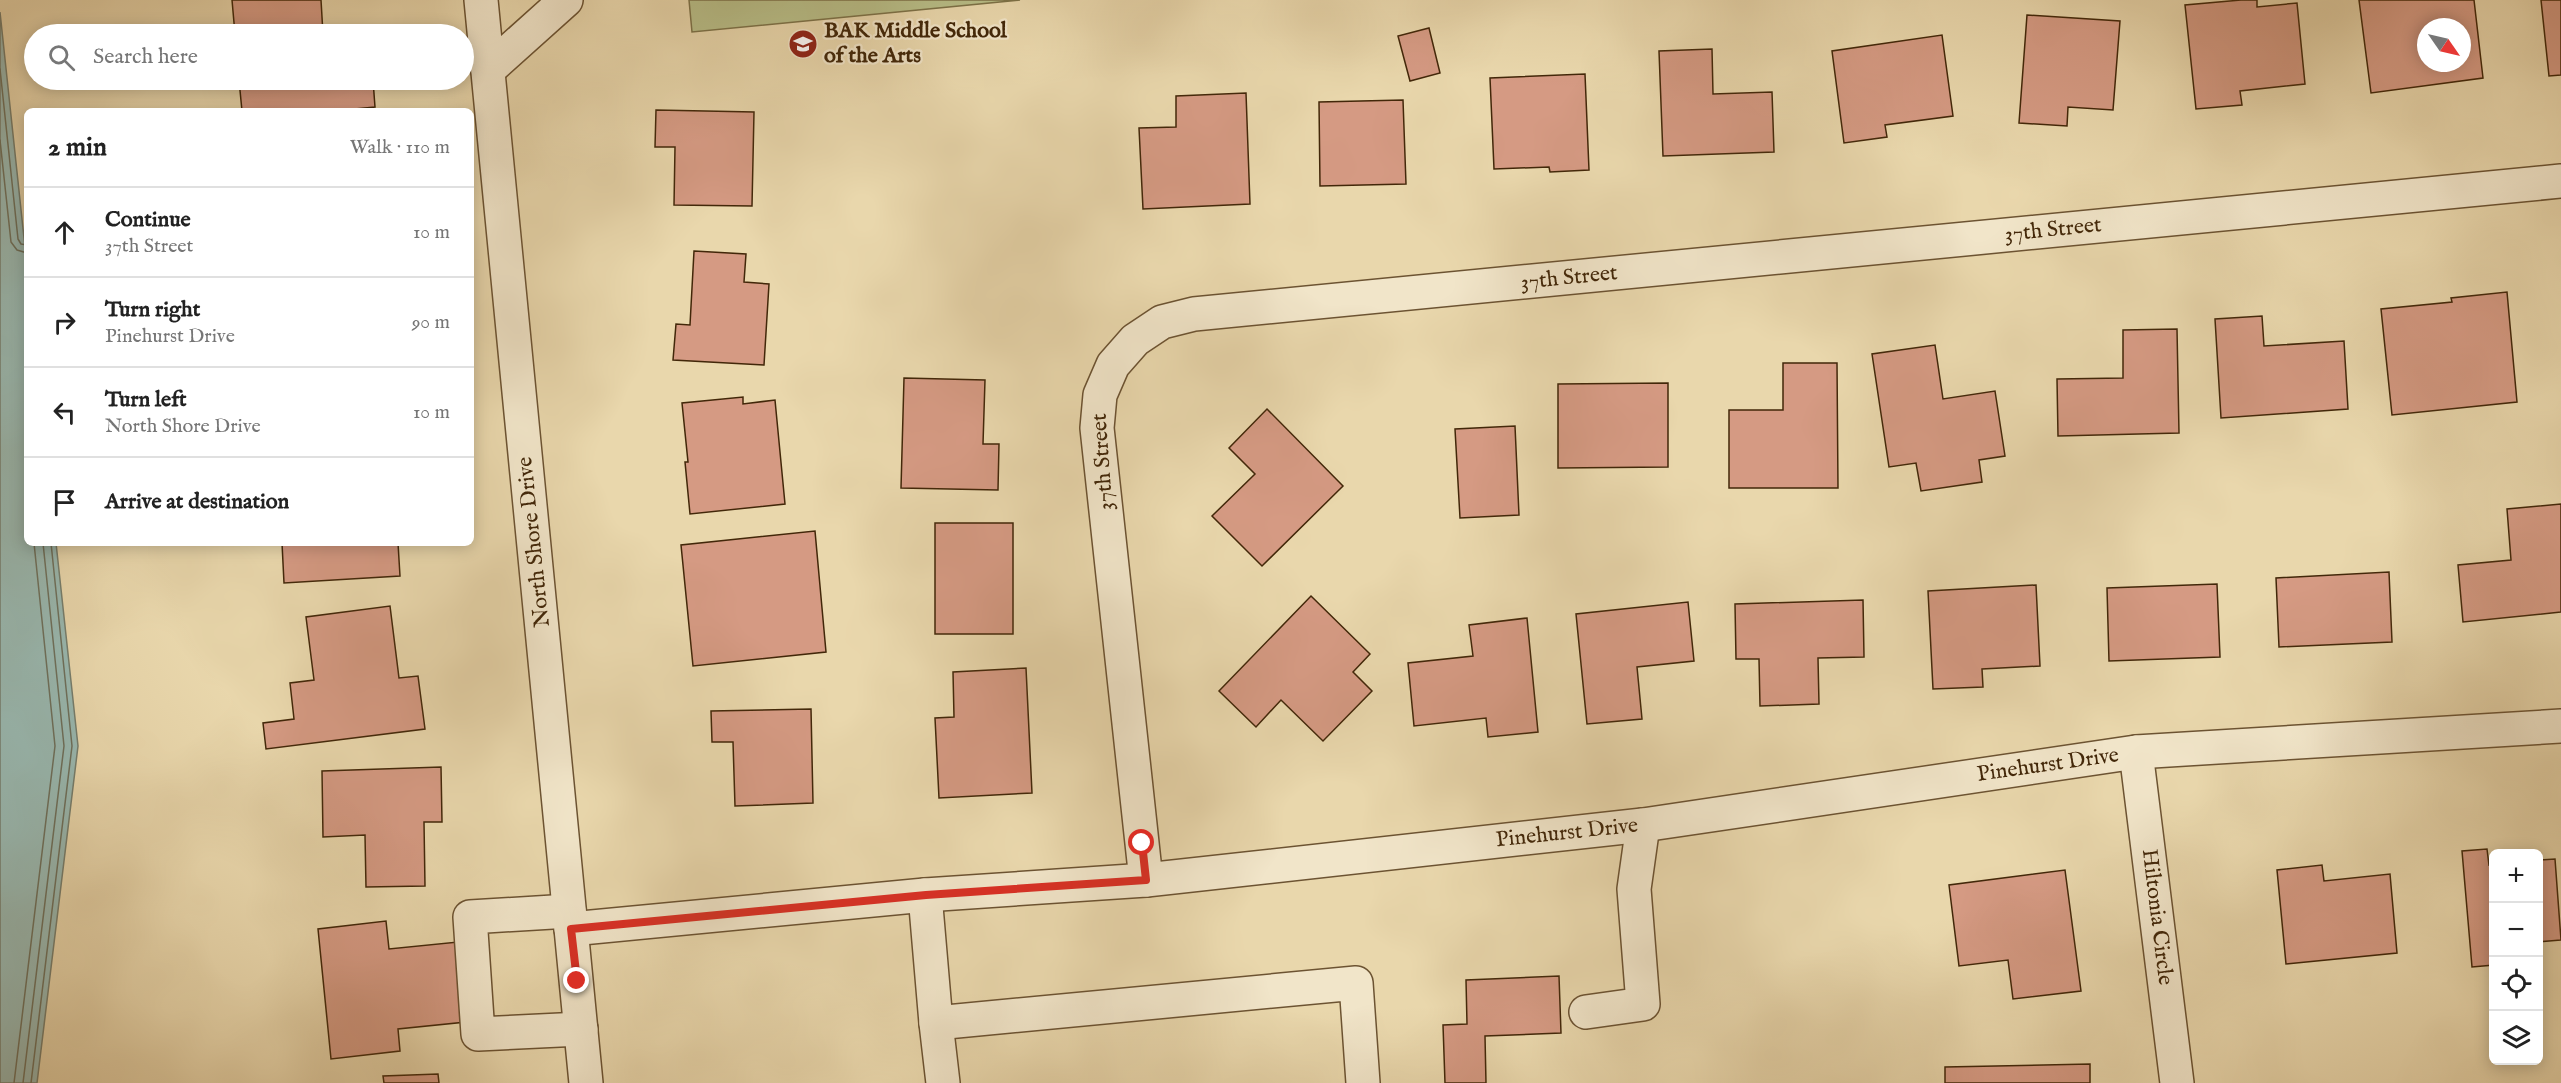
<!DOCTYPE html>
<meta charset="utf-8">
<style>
body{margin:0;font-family:"IM FELL English",serif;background:#f6f6f6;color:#222}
.controls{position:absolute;right:18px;bottom:18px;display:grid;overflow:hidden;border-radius:9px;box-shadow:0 3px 15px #0003}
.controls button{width:54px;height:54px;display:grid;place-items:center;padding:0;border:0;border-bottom:2px solid #e0e0e0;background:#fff;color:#222;font:30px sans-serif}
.compass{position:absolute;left:2417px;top:18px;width:54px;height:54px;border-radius:50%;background:#fff;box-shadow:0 3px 15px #0003;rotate:124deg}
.stop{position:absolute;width:18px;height:18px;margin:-14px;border:4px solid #d93025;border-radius:50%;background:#fff}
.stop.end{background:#d93025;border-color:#fff;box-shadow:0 2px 6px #0008}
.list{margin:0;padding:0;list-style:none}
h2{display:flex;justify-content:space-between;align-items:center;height:78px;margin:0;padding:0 24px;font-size:26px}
h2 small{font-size:20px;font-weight:400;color:#767676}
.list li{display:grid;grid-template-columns:39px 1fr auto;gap:18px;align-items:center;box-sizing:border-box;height:90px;padding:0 24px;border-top:2px solid #e0e0e0}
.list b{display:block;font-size:22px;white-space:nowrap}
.list p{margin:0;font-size:20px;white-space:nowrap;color:#767676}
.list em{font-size:20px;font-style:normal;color:#767676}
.icon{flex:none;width:33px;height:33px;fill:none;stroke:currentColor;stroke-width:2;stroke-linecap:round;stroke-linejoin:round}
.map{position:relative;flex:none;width:2561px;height:1083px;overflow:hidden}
.search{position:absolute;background:#fff;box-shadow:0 3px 15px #0003;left:24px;top:24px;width:450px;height:66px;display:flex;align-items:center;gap:15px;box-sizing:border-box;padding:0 21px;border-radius:33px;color:#767676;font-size:22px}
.panel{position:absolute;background:#fff;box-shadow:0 3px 15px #0003;left:24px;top:108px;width:450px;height:438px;border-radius:9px}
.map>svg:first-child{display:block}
.green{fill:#b8be88;stroke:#7d7248;stroke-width:1.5}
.water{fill:#99b8b0;stroke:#767e6d;stroke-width:1.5}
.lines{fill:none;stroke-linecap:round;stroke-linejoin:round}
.shore{stroke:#6e705c;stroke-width:1.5}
.building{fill:#d59a83;stroke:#422709;stroke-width:1.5;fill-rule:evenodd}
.minor-casing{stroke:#6c5332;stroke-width:36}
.minor{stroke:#f1e5c9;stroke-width:33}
.route{stroke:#d93025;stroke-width:8}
.labels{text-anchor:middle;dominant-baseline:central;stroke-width:4.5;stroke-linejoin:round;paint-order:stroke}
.poi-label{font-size:22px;font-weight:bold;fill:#422709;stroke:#f1e5c9;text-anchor:start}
.street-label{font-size:22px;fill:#422709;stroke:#f1e5c9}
</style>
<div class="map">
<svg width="2561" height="1083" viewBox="0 0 2561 1083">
<rect width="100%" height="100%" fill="#e9d7ac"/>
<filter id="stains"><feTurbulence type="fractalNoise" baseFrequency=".00333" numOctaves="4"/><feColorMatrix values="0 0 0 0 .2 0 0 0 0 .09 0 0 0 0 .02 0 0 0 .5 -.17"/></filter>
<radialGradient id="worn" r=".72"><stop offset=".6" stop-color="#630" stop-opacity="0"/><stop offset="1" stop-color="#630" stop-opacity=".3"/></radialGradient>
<path class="green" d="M689 0H1020L692 32Z"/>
<path class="water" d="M0 12 27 266V543H56L78 746 37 1083H0Z"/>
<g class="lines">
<g class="shore">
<path d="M0 69 18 239 21 244 27 245"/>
<path d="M0 140 11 242 17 250 27 253"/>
<path d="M14 1083 55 746 34 543"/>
<path d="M23 1083 64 746 43 543"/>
<path d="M31 1083 72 746 51 543"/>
</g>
</g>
<g class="building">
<path d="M232 0H321L323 34H235Z"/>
<path d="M2241 0H2257V7L2297 3 2305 84 2240 91 2242 105 2196 109 2185 5Z"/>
<path d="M2359 0H2474L2483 78 2371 93ZM2426 27H2462V63H2426Z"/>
<path d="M2541 0H2561V75L2549 76Z"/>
<path d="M2027 15 2120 21 2113 110 2068 107 2067 126 2019 123Z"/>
<path d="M1429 28 1440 73 1410 81 1398 36Z"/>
<path d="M1942 35 1953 116 1885 125 1887 137 1844 143 1832 51Z"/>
<path d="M1712 49 1713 94 1772 92 1774 152 1663 156 1659 51Z"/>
<path d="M1585 74 1589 170 1550 172 1549 167 1494 169 1490 78Z"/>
<path d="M239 80H373L375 107 334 111H242Z"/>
<path d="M1246 93 1250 204 1143 209 1139 128 1176 127V96Z"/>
<path d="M1403 100 1406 184 1320 186 1319 102Z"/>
<path d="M656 110 754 112 752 206 674 205 675 147H655Z"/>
<path d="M694 251 746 254 744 282 769 284 764 365 673 360 676 324 690 325Z"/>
<path d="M2507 292 2517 402 2392 415 2381 309 2452 302 2451 298Z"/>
<path d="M2262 316 2264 346 2344 341 2348 409 2221 418 2215 319Z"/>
<path d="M2177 329 2179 433 2058 436 2057 379 2123 378V330Z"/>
<path d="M1935 345 1943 399 1995 391 2005 456 1979 460 1982 482 1921 491 1916 463 1889 467 1872 354Z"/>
<path d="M1783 363H1837L1838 488H1729V410H1783Z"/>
<path d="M904 378 985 380 983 444H999L998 490 901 488Z"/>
<path d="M1668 383V467L1558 468V384Z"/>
<path d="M743 397V404L775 400 785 504 690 514 685 462H688L682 403Z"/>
<path d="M1267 409 1343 486 1262 566 1212 516 1255 474 1229 448Z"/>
<path d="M1515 426 1519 515 1460 518 1455 429Z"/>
<path d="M2561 504V612L2463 622 2458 565 2511 560 2507 509Z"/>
<rect x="935" y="523" width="78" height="111"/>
<path d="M815 531 826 652 693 666 681 545Z"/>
<path d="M282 543H398L400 576 284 583Z"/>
<path d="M2389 572 2392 642 2279 647 2276 578Z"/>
<path d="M2217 584 2220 657 2109 661 2107 588Z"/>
<path d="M2036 585 2040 666 1982 669 1983 687 1933 689 1928 591Z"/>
<path d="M1311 596 1370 654 1353 672 1372 691 1323 741 1281 700 1256 727 1219 691Z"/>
<path d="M1863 600 1864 657 1818 658 1819 704 1760 706 1759 659H1736L1735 604Z"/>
<path d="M1688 602 1694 661 1637 667 1642 719 1587 724 1576 614Z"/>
<path d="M390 606 399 678 418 676 425 729 266 749 263 723 294 719 290 683 314 680 306 617Z"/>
<path d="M1527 618 1538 732 1488 737 1486 718 1414 726 1408 663 1473 656 1469 625Z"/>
<path d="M1026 668 1032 793 939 798 935 718 954 717 953 672Z"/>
<path d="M811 709 813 803 735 806 733 742H712L711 711Z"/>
<path d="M441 767 442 822H424L425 886 366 887 365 835 323 837 322 771Z"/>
<path d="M2487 849 2489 865 2494 864V965L2472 967 2462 851Z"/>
<path d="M2555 859 2561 940 2538 942V860Z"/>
<path d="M2322 865 2324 881 2390 874 2397 953 2286 964 2277 870Z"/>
<path d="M2065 870 2081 991 2013 999 2008 960 1959 966 1949 885Z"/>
<path d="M386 921 389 949 458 942 466 1022 398 1029 400 1051 331 1059 318 929Z"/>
<path d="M1559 976 1561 1033 1485 1036 1486 1083H1445L1443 1025 1467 1024 1466 980Z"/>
<path d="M2090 1064V1083H1945V1067Z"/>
<path d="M438 1074 439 1083H384L383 1076Z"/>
</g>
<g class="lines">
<g class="minor-casing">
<g id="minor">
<path d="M481 0 586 1083"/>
<path d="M488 70 566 0"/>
<path d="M2136 752 2177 1083"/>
<path d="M1146 880 1097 428 1100 395 1113 365 1135 340 1162 322 1194 314 2561 181"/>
<path d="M925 895 936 1023 1356 983 1363 1083"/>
<path d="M569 911 470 917 478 1034 581 1029"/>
<path d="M571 929 925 895 1146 880 1643 825 2136 752 2561 726"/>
<path d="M1586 1012 1643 1004 1634 889 1643 825"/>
<path d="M936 1023 943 1083"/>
</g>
</g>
<use href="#minor" class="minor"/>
</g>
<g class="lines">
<path class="route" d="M577 981 571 929 926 895 1146 880 1142 843"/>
</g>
<defs>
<g id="school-disc" transform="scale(1.5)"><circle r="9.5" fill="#8f2418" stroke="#f1e5c9"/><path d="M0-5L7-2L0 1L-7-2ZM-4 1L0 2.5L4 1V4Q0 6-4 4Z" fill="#fff"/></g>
</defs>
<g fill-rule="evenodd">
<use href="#school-disc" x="803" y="44"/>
</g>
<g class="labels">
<g class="poi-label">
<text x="824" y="31">BAK Middle School<tspan x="824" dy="25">of the Arts</tspan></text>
</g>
<g class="street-label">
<text transform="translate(2053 230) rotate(-6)">37th Street</text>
<text transform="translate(1569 278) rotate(-6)">37th Street</text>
<text transform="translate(1103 462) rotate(-94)">37th Street</text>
<text transform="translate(534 542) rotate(-96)">North Shore Drive</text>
<text transform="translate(2048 765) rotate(-8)">Pinehurst Drive</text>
<text transform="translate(1567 833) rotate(-6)">Pinehurst Drive</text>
<text transform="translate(2157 917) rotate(83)">Hiltonia Circle</text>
</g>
</g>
<rect width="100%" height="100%" filter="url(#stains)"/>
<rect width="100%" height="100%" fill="url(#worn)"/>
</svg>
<div class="controls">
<button>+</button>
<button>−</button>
<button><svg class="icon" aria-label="locate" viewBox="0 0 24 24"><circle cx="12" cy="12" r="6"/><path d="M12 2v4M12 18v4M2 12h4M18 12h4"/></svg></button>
<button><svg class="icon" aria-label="layers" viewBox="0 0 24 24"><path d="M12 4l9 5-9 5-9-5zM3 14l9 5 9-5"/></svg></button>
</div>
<svg class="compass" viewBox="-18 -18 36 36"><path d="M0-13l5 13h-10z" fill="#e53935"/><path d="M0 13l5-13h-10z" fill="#767676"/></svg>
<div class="stop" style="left:1142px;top:843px"></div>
<div class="stop end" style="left:577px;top:981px"></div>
<div class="search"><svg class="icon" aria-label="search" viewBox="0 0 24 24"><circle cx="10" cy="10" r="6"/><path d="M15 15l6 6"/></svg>Search here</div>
<section class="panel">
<h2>2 min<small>Walk · 110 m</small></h2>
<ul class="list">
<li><svg class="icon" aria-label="ahead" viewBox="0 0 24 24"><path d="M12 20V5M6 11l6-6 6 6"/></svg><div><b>Continue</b><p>37th Street</p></div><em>10 m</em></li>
<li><svg class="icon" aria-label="right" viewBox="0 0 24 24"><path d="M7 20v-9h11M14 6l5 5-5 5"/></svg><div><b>Turn right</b><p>Pinehurst Drive</p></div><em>90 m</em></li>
<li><svg class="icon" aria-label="left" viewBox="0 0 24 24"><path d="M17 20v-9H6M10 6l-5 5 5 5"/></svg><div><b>Turn left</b><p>North Shore Drive</p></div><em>10 m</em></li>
<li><svg class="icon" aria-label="arrive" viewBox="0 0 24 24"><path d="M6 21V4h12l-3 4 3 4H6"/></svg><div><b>Arrive at destination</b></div></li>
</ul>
</section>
</div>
